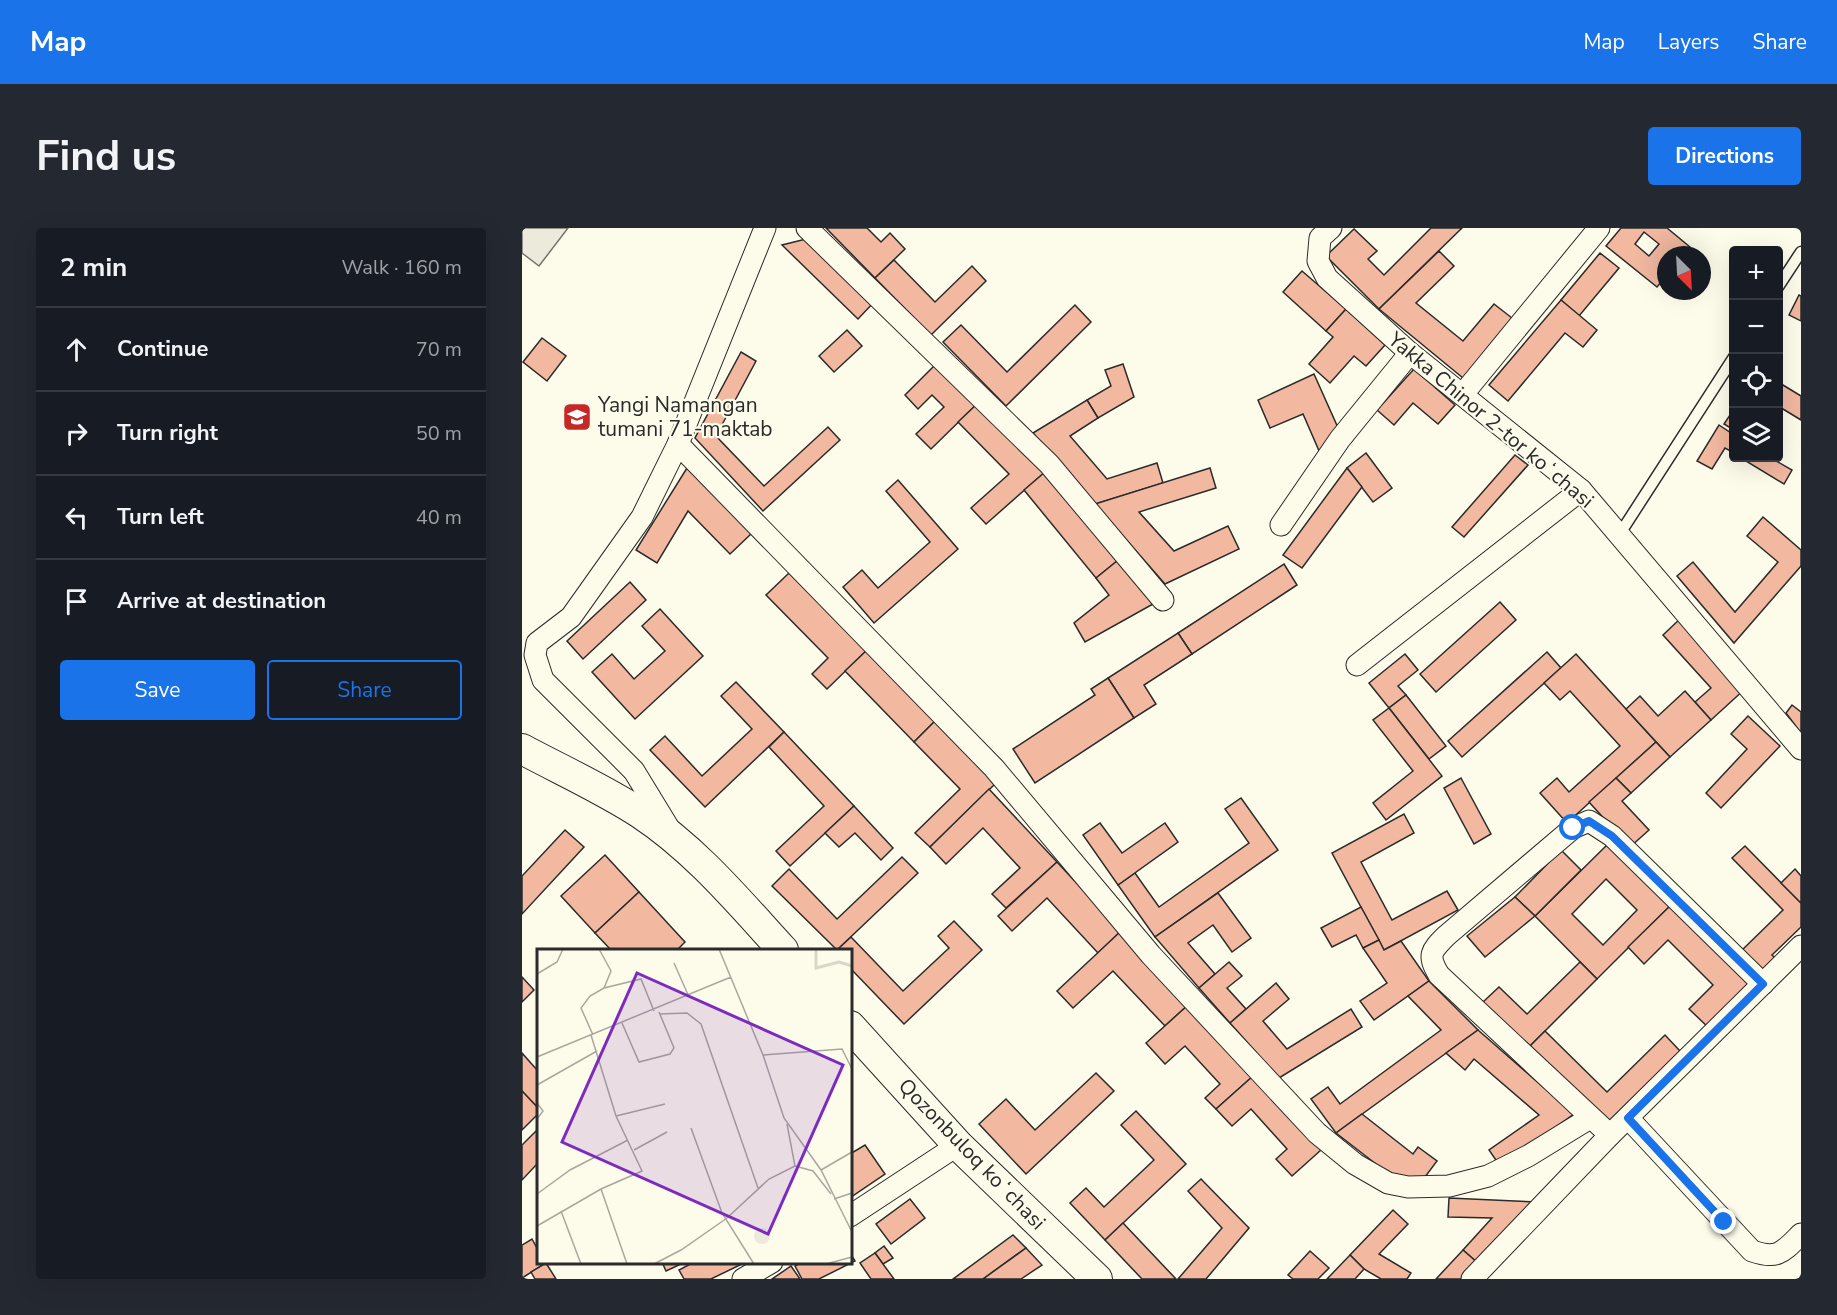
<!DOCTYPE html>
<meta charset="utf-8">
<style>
body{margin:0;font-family:"Nunito Sans",sans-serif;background:#242831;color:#f1f3f6}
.controls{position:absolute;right:18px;top:18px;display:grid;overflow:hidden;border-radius:6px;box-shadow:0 6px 24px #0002}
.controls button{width:54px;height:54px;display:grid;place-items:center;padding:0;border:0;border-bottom:2px solid #363941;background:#171b24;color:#f1f3f6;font:30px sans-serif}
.compass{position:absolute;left:1135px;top:18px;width:54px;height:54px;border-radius:50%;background:#171b24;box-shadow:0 6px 24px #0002;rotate:156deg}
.stop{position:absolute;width:18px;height:18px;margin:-14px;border:4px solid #1a73e8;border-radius:50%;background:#fff}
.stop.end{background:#1a73e8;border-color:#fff;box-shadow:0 2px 6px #0008}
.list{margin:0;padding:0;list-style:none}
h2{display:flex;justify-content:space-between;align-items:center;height:78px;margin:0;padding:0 24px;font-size:26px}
h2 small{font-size:20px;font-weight:400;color:#9ea1a6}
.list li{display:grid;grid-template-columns:39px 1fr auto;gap:18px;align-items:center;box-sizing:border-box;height:84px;padding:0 24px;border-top:2px solid #363941}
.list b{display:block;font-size:22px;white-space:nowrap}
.list em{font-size:20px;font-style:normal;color:#9ea1a6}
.actions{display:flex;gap:12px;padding:18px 24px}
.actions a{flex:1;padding:14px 0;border:2px solid #1a73e8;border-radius:6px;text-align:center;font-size:21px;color:#1a73e8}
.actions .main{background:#1a73e8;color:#fff}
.icon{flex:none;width:33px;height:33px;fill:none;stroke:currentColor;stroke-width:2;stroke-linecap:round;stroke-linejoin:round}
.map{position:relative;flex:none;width:1279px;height:1051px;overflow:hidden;border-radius:6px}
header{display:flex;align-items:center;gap:36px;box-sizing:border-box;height:84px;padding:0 30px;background:#1a73e8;color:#fff}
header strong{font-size:28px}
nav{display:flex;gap:33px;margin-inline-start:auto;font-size:21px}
.intro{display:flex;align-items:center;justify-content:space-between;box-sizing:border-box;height:144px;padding:0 36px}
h1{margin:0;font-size:42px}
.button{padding:15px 27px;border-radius:6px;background:#1a73e8;color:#fff;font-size:21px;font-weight:700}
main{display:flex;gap:36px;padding:0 36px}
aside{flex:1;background:#171b24;border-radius:6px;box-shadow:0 6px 24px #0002}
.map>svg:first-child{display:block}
.green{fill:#ecebdb;stroke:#74746e;stroke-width:1.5}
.building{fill:#f2b8a0;stroke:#2b2b2b;stroke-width:1.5;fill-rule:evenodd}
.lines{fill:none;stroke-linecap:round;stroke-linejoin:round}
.lane-casing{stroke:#2b2b2b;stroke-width:13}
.street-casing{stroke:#2b2b2b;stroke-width:23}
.secondary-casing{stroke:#2b2b2b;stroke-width:32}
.lane{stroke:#fdfbea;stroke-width:10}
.street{stroke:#fdfbea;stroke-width:21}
.secondary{stroke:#fdfbea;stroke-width:30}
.route{stroke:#1a73e8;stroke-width:8}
.labels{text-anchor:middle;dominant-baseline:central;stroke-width:4.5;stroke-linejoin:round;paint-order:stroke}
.poi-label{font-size:21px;fill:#2b2b2b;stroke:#fdfbea;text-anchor:start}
.street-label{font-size:21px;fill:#2b2b2b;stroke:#fdfbea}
.inset-river{fill:none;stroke:#d8d7c9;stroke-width:3}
.inset-road{fill:none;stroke:#a9a89e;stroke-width:1.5}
.view{fill:#7b2cbf;fill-opacity:0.15;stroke:#7b2cbf;stroke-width:3}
.inset-edge{fill:none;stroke:#2b2b2b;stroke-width:3}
</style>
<header>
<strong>Map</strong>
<nav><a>Map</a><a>Layers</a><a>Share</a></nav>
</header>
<div class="intro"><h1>Find us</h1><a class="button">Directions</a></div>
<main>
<aside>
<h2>2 min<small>Walk · 160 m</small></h2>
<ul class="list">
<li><svg class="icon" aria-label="ahead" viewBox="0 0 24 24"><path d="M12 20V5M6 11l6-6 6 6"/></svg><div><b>Continue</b></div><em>70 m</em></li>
<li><svg class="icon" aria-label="right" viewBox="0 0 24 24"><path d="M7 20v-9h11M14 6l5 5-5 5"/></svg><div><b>Turn right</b></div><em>50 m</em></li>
<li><svg class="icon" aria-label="left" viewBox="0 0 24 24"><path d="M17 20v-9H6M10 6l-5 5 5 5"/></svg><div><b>Turn left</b></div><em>40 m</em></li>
<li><svg class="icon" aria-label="arrive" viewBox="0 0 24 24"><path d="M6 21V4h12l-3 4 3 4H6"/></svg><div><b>Arrive at destination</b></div></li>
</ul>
<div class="actions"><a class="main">Save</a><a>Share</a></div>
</aside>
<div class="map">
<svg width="1279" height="1051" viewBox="0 0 1279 1051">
<rect width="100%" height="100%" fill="#fdfbea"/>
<path class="green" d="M0 0H46L17 38 0 25Z"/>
<g class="building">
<path d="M304 0H345L359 14 368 5 383 21 353 50Z"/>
<path d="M909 0H940L857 81 804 28 832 1 855 23 846 31 862 47Z"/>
<path d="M1099 0H1145L1168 19 1161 27H1144V48L1135 59 1084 18ZM1122 4 1137 16 1127 28 1113 16Z"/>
<path d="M288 10 353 73 336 91 260 17Z"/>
<path d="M917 23 932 38 894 75 941 113 972 76 990 90 941 150 857 81Z"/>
<path d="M1078 25 1097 40 1057 88 1039 72Z"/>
<path d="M372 32 413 74 450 38 464 53 409 107 353 50Z"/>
<path d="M780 43 824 81 804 103 761 64Z"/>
<path d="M1277 67 1279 68V93L1267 87Z"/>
<path d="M1039 72 1075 102 1061 119 1043 105 986 173 967 157Z"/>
<path d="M553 77 569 94 484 178 421 114 439 97 485 144Z"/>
<path d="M824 81 863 117 844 138 832 128 808 155 787 136 811 109 804 103Z"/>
<path d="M325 102 340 118 312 144 297 128Z"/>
<path d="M20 110 44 128 25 153 1 134Z"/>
<path d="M219 124 234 133 194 208 242 258 306 199 318 212 241 283 173 210Z"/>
<path d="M416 134 456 175 409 221 394 206 422 179 410 167 396 181 383 167Z"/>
<path d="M601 136 612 169 576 190 565 172 589 158 583 142Z"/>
<path d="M892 141 933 177 916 196 891 175 872 197 855 182Z"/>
<path d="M792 146 817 202 798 225 781 186 748 200 736 172Z"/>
<path d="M1256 154 1279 168V192L1256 178Z"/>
<path d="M565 172 576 190 548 208 585 251 635 235 641 255 573 276 511 205Z"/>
<path d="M456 175 523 244 464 296 449 280 487 246 436 194Z"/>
<path d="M1212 181V202L1202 196Z"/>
<path d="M1197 197 1212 207V225L1203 220 1190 241 1175 233Z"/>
<path d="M844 225 870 260 851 274 825 240Z"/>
<path d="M993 227 1006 237 942 309 930 299Z"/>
<path d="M1219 230H1249L1270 242 1262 256Z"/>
<path d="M165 240 230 305 208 326 166 283 135 335 114 322Z"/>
<path d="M688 240 694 260 617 284 652 323 706 298 717 321 643 356 573 276Z"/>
<path d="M825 240 840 259 780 340 761 327Z"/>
<path d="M523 244 595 333 574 350 502 262Z"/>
<path d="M376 252 436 321 352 395 321 359 340 342 356 360 408 314 364 263Z"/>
<path d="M1241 289 1279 322V338L1212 415 1155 348 1171 334 1213 384 1256 334 1225 308Z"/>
<path d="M595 333 631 376 563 414 552 395 587 367 574 350Z"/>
<path d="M762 336 775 357 670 426 656 405Z"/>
<path d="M267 345 344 423 305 461 290 446 306 430 244 367Z"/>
<path d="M108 354 124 372 61 431 45 413Z"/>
<path d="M978 374 994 392 914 464 898 446Z"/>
<path d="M138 381 181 428 113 491 70 444 90 426 112 451 143 423 120 398Z"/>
<path d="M1160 389 1224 460 1189 492 1173 474 1189 460 1141 407Z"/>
<path d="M656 405 670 426 622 457 634 476 612 490 586 450Z"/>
<path d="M344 423 413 493 392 514 323 443Z"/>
<path d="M1025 424 1039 440 940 529 926 513Z"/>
<path d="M883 426 896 442 876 458 884 467 867 480 847 455Z"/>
<path d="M1054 426 1134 514 1045 595 1018 565 1035 550 1047 564 1098 518 1048 463 1038 472 1022 455Z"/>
<path d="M586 450 612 490 513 555 491 521 573 467 569 461Z"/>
<path d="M214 454 262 504 183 579 128 522 143 508 180 548 230 501 199 468Z"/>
<path d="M1163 463 1189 492 1148 529 1104 481 1118 468 1136 488Z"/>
<path d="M884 467 924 518 907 531 867 480Z"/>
<path d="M1270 477 1279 484V505L1264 485Z"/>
<path d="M867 480 920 548 864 592 851 575 891 543 851 492Z"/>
<path d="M1226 488 1258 518 1199 580 1184 565 1225 521 1209 506Z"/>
<path d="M413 493 474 555 408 619 393 605 438 561 392 514Z"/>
<path d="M262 504 332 578 268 638 254 623 302 578 247 519Z"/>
<path d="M1134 514 1148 529 1109 565 1094 550Z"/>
<path d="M939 550 969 606 952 616 922 560Z"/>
<path d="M1094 550 1109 565 1100 573 1127 602 1108 619 1067 574Z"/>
<path d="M467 561 535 634 484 680 470 666 498 640 461 600 424 636 408 619Z"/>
<path d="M719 570 756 622 633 709 596 657 613 645 637 679 727 615 703 581Z"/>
<path d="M332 578 371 620 359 632 333 605 317 619 303 605Z"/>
<path d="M882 586 892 605 839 634 870 692 925 663 936 682 862 722 810 625Z"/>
<path d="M578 595 600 625 643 595 656 614 596 657 561 607Z"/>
<path d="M43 602 62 619 0 686V648Z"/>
<path d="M1088 614 1150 676 1075 751 1013 688ZM1084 651 1115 682 1081 717 1050 686Z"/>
<path d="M1223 618 1279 675V699L1250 727 1255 732 1239 747 1217 725 1261 682 1210 630Z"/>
<path d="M1039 622 1059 642 1013 688 993 669Z"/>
<path d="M83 627 117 664 73 705 39 668Z"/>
<path d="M380 629 396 645 315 722 250 658 267 641 315 691Z"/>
<path d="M535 634 599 703 576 725 525 670 490 703 476 688Z"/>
<path d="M1273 641 1279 648V675L1259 655Z"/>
<path d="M117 664 163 714 155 722H89L73 705Z"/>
<path d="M696 665 729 710 710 724 691 697 666 715 693 746 677 760 633 709Z"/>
<path d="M993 669 1013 688 963 729 945 708Z"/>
<path d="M1150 676 1232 757 1188 801 1167 781 1191 757 1146 712 1122 736 1106 719Z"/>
<path d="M839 679 857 712 841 720 834 707 810 719 799 700Z"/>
<path d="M432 693 460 722 382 796 328 740V722H315L329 709 381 763 427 720 416 708Z"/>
<path d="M599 703 666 777 643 798 591 743 551 780 535 763Z"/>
<path d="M857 712 862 722 879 713 907 753 852 792 838 773 865 755 841 720Z"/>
<path d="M707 734 720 748 705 760 724 781 708 795 677 760Z"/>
<path d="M1058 734 1075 751 1006 820 961 774 977 759 1005 786Z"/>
<path d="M0 749 12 762 0 774Z"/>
<path d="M907 753 956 802 814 905 789 871 806 859 818 876 919 802 886 768Z"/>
<path d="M754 755 767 771 741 793 765 821 829 781 840 799 757 850 708 795Z"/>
<path d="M666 777 731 848 694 881 683 870 698 856 663 818 643 836 624 815Z"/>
<path d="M956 802 1052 886 978 938 967 922 1017 887 952 831 943 842 924 825Z"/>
<path d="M1023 803 1085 864 1143 807 1158 823 1083 897 1006 820Z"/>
<path d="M0 825 16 843V880L0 863Z"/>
<path d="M574 845 592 863 504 946 457 896 484 871 513 902Z"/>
<path d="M731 848 799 922 770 948 754 931 765 921 729 881 710 898 694 881Z"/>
<path d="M0 863 16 880V886L0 902Z"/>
<path d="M614 883 664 936 583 1012 548 975 564 960 582 979 632 932 599 897Z"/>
<path d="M840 886 891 926 896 919 915 933 900 953H876L814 905Z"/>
<path d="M16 901V935L0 952V917Z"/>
<path d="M343 917 363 946 329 969 328 926Z"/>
<path d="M679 951 727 1000 684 1051H656L700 1000 666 963Z"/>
<path d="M927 970 1015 974 957 1036 941 1022 970 990 926 989Z"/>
<path d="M388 971 403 990 369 1016 354 996Z"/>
<path d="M871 982 886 996 857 1026 889 1045 885 1051H859L842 1041 828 1027Z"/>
<path d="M601 995 654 1051H620L583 1012Z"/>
<path d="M491 1007 504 1020 461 1051H431Z"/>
<path d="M10 1011 16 1022V1034L24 1035 0 1050V1017Z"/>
<path d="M362 1018 371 1030 361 1036 353 1025Z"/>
<path d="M504 1020 520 1037 499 1051H461Z"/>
<path d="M941 1022 957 1036 944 1051H914Z"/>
<path d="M788 1023 807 1040 796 1051H771L766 1047Z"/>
<path d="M328 1025 333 1033 297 1051H280L273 1038 280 1034H328Z"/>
<path d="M353 1025 361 1036 372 1051H349L338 1035Z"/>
<path d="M828 1027 842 1041 833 1051H805Z"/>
<path d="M140 1034H159V1036L144 1043Z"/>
<path d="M172 1034H222V1035L189 1051H162L157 1042Z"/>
<path d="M24 1035 34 1051H13L9 1044Z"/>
<path d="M269 1038 278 1051H250Z"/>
</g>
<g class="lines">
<g class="lane-casing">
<g id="lane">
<path d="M1256 59 1279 24"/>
<path d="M1097 307 1212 129"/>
</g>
</g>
<g class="street-casing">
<g id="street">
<path d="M285 0 527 236 641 372"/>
<path d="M809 0 798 10 796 33 805 50 888 125 1059 262 1279 521"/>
<path d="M941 166 1077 0"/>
<path d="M156 216 472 540 629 727 795 905 833 936 866 955 886 959 927 958 966 948 1006 928 1068 890"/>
<path d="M759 297 818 211 888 125"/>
<path d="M835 437 1059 262"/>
<path d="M148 602 112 543 21 452 13 427 15 415 49 389 120 289 156 216 243 0"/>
<path d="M1106 890 1230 1023C1256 1032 1261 1024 1279 1006"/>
<path d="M1088 907 917 747C905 727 909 723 924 708L1051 600 1067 593 1090 608 1241 756"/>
<path d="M328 988 436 917"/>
<path d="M221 1051 250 1034"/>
<path d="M950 1051 1088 907 1279 718"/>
</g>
</g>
<g class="secondary-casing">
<g id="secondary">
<path d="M0 521C39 542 81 561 118 585 174 622 216 673 261 722"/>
<path d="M328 798 436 917 575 1051"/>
</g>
</g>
<use href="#lane" class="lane"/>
<use href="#street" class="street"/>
<use href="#secondary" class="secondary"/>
</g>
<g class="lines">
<path class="route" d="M1051 600 1067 593 1090 608 1241 756 1106 890 1202 994"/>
</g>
<defs>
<g id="school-square" transform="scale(1.5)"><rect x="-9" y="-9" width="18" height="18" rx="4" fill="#c62828" stroke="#fdfbea"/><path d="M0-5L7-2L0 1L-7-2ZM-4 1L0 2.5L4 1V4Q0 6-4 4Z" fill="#fff"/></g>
</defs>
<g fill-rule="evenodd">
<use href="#school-square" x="55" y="189"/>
</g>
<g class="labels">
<g class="poi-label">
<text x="76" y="177">Yangi Namangan<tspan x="76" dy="24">tumani 71-maktab</tspan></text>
</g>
<g class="street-label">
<text transform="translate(969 192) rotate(40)">Yakka Chinor 2-tor koʻchasi</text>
<text transform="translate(450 926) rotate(46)">Qozonbuloq koʻchasi</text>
</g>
</g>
<g transform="translate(15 721)">
<rect width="315" height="315" fill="#fdfbea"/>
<path d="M217 287a8 8 0 1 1 16 0a8 8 0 1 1-16 0Z" fill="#ecebdb"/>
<path class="inset-river" d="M279 0V19L302 13 315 17"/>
<path class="inset-road" d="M62 0 74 22 67 39M182 0 226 106 247 169 284 221 315 283M137 14 152 48M0 25 20 13 26 0M123 65 150 64 164 75 221 239M85 74 102 113 133 105 137 99 122 63M56 86 44 59 53 47 67 39 104 30 117 62M226 106 305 100 315 120M0 108 194 28M0 136 60 102M0 154 6 162 0 170M79 167 128 155M154 179 185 264 217 315M97 201 130 183M258 217 276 222 294 245M284 221 315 203M64 240 90 315M0 245 33 221 91 191M297 250 315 244M24 262 44 315M0 277 64 240 105 222 79 167 54 86M117 315 144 301 190 269 232 230 258 217 250 175M289 315 315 308"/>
<path class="view" d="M100 24 306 116 231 285 25 193Z"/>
<rect width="315" height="315" class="inset-edge"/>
</g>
</svg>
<div class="controls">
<button>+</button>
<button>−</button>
<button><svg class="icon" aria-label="locate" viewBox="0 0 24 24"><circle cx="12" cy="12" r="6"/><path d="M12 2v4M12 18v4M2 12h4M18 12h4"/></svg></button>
<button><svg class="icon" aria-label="layers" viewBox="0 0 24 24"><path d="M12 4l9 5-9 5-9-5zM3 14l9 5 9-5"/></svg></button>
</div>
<svg class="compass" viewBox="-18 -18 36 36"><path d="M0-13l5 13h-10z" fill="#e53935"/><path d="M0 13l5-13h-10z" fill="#9ea1a6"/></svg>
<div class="stop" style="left:1051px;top:600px"></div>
<div class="stop end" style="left:1202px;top:994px"></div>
</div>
</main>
